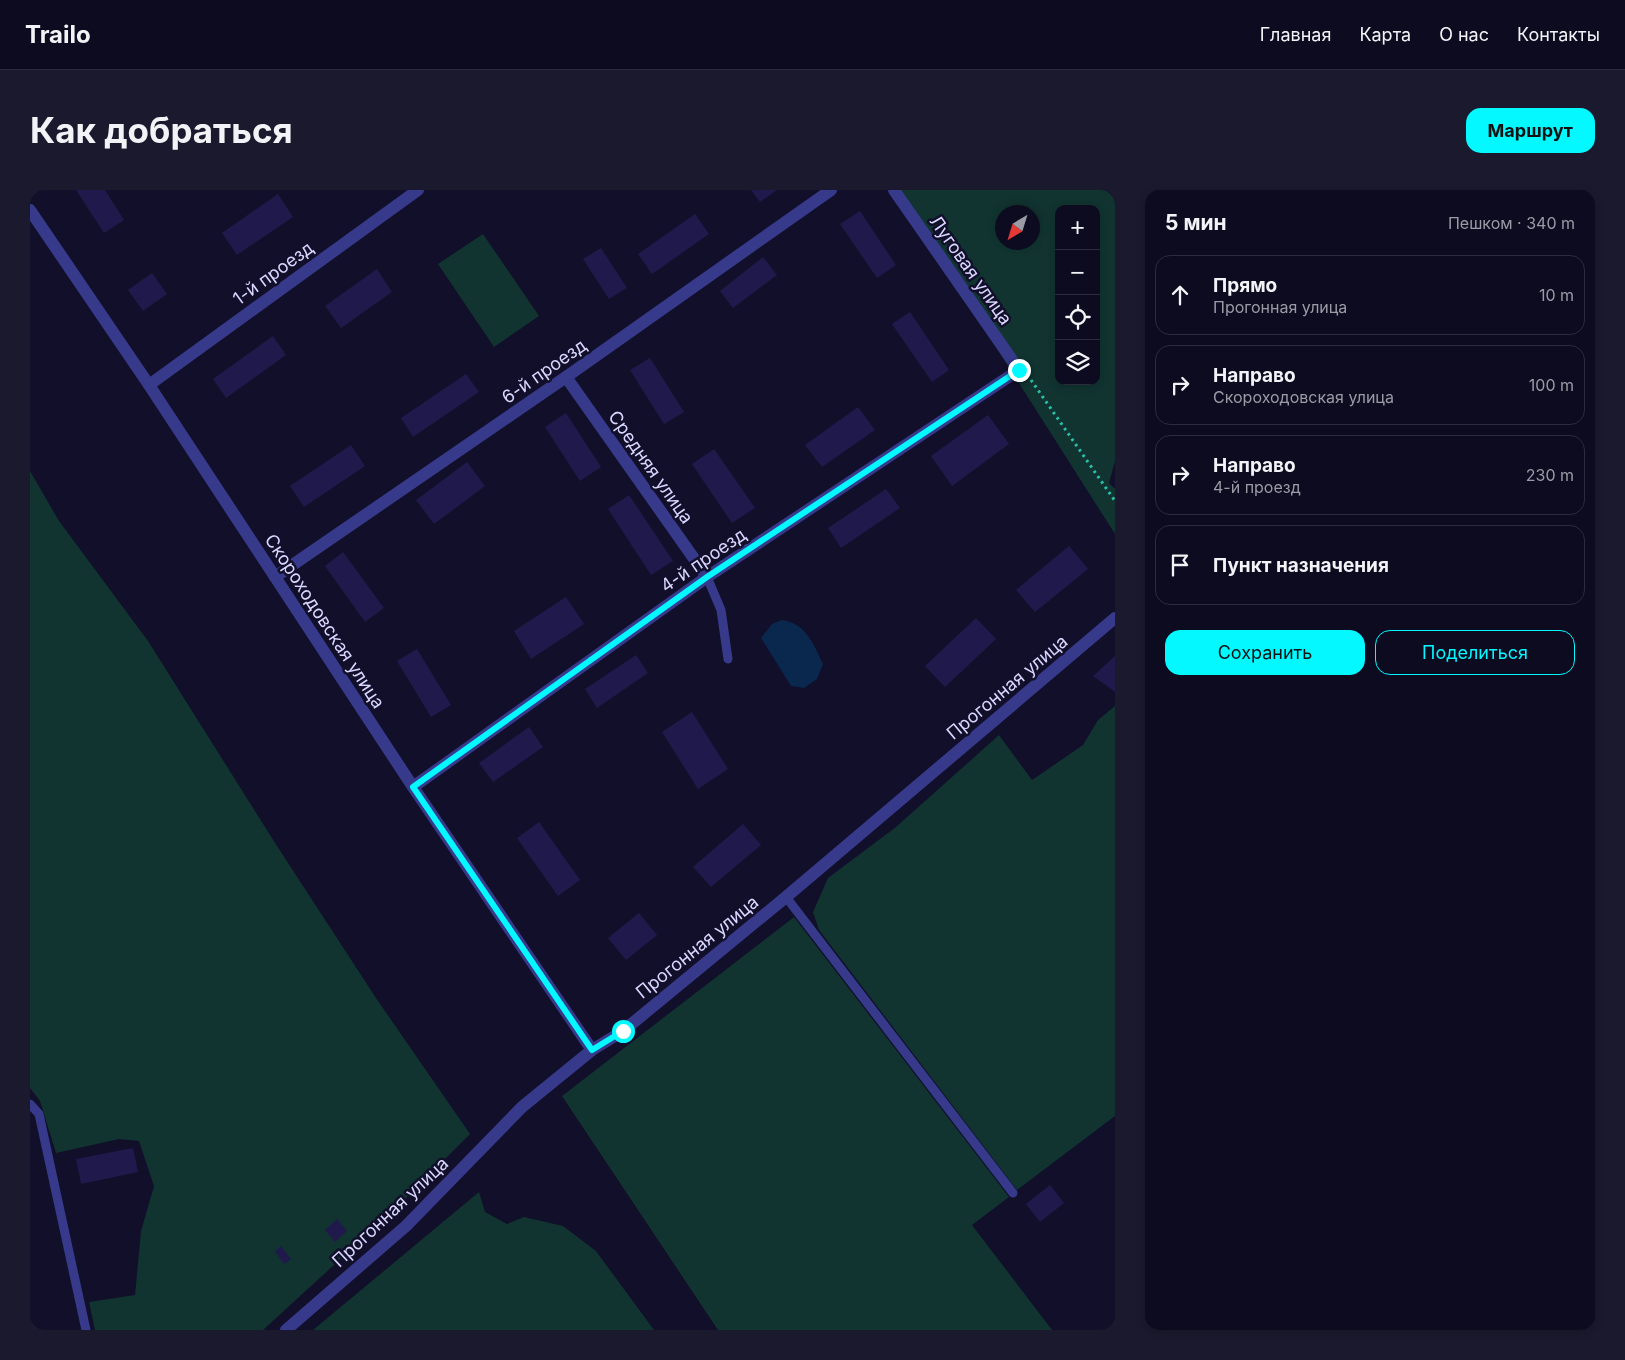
<!DOCTYPE html>
<html lang="ru">
<meta charset="utf-8">
<style>
body{margin:0;font-family:Inter,sans-serif;background:#1b192d;color:#f1f3f6}
.controls{position:absolute;right:15px;top:15px;display:grid;overflow:hidden;border-radius:10px;box-shadow:0 2px 8px #0003}
.controls button{width:45px;height:45px;display:grid;place-items:center;padding:0;border:0;border-bottom:1px solid #2d2b3e;background:#0d0b20;color:#f1f3f6;font:25px sans-serif}
.compass{position:absolute;left:965px;top:15px;width:45px;height:45px;border-radius:50%;background:#0d0b20;box-shadow:0 2px 8px #0003;rotate:218deg}
.stop{position:absolute;width:15px;height:15px;margin:-11px;border:4px solid #03f8ff;border-radius:50%;background:#fff}
.stop.end{background:#03f8ff;border-color:#fff;box-shadow:0 1px 5px #0008}
.list{margin:0;padding:0;list-style:none}
h2{display:flex;justify-content:space-between;align-items:center;height:65px;margin:0;padding:0 20px;font-size:21px}
h2 small{font-size:16px;font-weight:400;color:#9a9ba5}
.list li{display:grid;grid-template-columns:32px 1fr auto;gap:15px;align-items:center;box-sizing:border-box;height:80px;margin:0 10px 10px;padding:0 10px;border:1px solid #2d2b3e;border-radius:15px}
.list b{display:block;font-size:19px;white-space:nowrap}
.list p{margin:0;font-size:16px;white-space:nowrap;color:#9a9ba5}
.list em{font-size:16px;font-style:normal;color:#9a9ba5}
.actions{display:flex;gap:10px;padding:15px 20px}
.actions a{flex:1;padding:11px 0;border:1px solid #03f8ff;border-radius:15px;text-align:center;font-size:18px;color:#03f8ff}
.actions .main{background:#03f8ff;color:#111}
.icon{flex:none;width:28px;height:28px;fill:none;stroke:currentColor;stroke-width:2;stroke-linecap:round;stroke-linejoin:round}
.map{position:relative;flex:none;width:1085px;height:1140px;overflow:hidden;border-radius:15px}
header{display:flex;align-items:center;gap:30px;box-sizing:border-box;height:70px;padding:0 25px;background:#0d0b20;border-bottom:1px solid #2d2b3e}
header strong{font-size:24px}
nav{display:flex;gap:28px;margin-inline-start:auto;font-size:18px}
.intro{display:flex;align-items:center;justify-content:space-between;box-sizing:border-box;height:120px;padding:0 30px}
h1{margin:0;font-size:35px}
.button{padding:12px 22px;border-radius:15px;background:#03f8ff;color:#111;font-size:18px;font-weight:700}
main{display:flex;gap:30px;padding:0 30px}
aside{flex:1;background:#0d0b20;border-radius:15px;box-shadow:0 2px 8px #0003}
.map>svg:first-child{display:block}
.green{fill:#113430;fill-rule:evenodd}
.water{fill:#0a284e}
.building{fill:#201a4c}
.lines{fill:none;stroke-linecap:round;stroke-linejoin:round}
.path{stroke:#29c1ad;stroke-width:3;stroke-dasharray:2.5 4;stroke-linecap:butt}
.lane{stroke:#373a8b;stroke-width:9}
.street{stroke:#373a8b;stroke-width:12}
.route{stroke:#03f8ff;stroke-width:6}
.labels{text-anchor:middle;dominant-baseline:central;stroke-width:5;stroke-linejoin:round;paint-order:stroke}
.street-label{font-size:18px;fill:#d9d7ff;stroke:#110f2a}
</style>
<header>
<strong>Trailo</strong>
<nav><a>Главная</a><a>Карта</a><a>О нас</a><a>Контакты</a></nav>
</header>
<div class="intro"><h1>Как добраться</h1><a class="button">Маршрут</a></div>
<main>
<div class="map">
<svg width="1085" height="1140" viewBox="0 0 1085 1140">
<rect width="100%" height="100%" fill="#110f2a"/>
<g class="green">
<path d="M866 0H1085V271L1079 293 1085 299V344ZM1029 19H1066V191H1029ZM972 22H1002V52H972Z"/>
<path d="M453 44 509 126 464 157 408 74Z"/>
<path d="M0 281 29 331 118 451 247 656 346 808 440 944 363 1021 233 1140H65L59 1112 105 1105 111 1041 124 996 109 951 89 949 26 963 10 911 0 898Z"/>
<path d="M1085 516V926L987 1000 789 740 783 722 798 688 866 637 969 545 1002 590 1053 555 1068 530Z"/>
<path d="M764 727 979 1007 942 1035 1022 1140H688L532 906Z"/>
<path d="M449 1002 455 1022 477 1034 494 1027 533 1036 566 1061 624 1140H283Z"/>
</g>
<path class="water" d="M752 430C776 433 784 455 793 474L787 489 774 498 761 496 731 448 742 434Z"/>
<g class="building">
<path d="M46 0H75L94 30 74 43Z"/>
<path d="M721 0H747L730 12Z"/>
<path d="M248 4 263 27 207 65 192 43Z"/>
<path d="M830 21 866 75 847 88 810 34Z"/>
<path d="M665 24 679 44 622 84 608 64Z"/>
<path d="M571 58 597 98 579 109 553 69Z"/>
<path d="M733 67 747 85 703 118 690 101Z"/>
<path d="M347 79 362 102 311 138 295 116Z"/>
<path d="M122 83 137 104 113 121 98 100Z"/>
<path d="M880 122 919 180 902 192 862 134Z"/>
<path d="M243 146 256 165 196 208 183 189Z"/>
<path d="M620 168 654 222 634 234 600 180Z"/>
<path d="M436 184 449 202 383 247 371 228Z"/>
<path d="M828 217 845 240 792 277 775 255Z"/>
<path d="M536 223 571 277 550 291 515 237Z"/>
<path d="M958 225 979 254 922 296 901 266Z"/>
<path d="M321 255 335 276 274 317 260 296Z"/>
<path d="M684 259 725 318 702 333 662 274Z"/>
<path d="M437 272 455 296 404 334 386 310Z"/>
<path d="M856 299 870 318 811 358 798 338Z"/>
<path d="M599 305 643 371 621 385 578 319Z"/>
<path d="M1039 356 1058 379 1005 422 986 400Z"/>
<path d="M313 362 354 418 335 432 295 376Z"/>
<path d="M536 407 554 434 501 469 484 441Z"/>
<path d="M946 428 966 449 915 497 895 476Z"/>
<path d="M387 459 421 515 401 527 367 471Z"/>
<path d="M606 465 618 483 567 518 555 499Z"/>
<path d="M1085 466V502L1063 486Z"/>
<path d="M662 522 698 579 668 599 632 542Z"/>
<path d="M499 537 513 557 463 592 449 573Z"/>
<path d="M509 632 550 690 528 706 487 648Z"/>
<path d="M713 634 731 655 681 697 663 677Z"/>
<path d="M609 723 627 745 596 770 578 748Z"/>
<path d="M103 958 108 982 51 994 46 969Z"/>
<path d="M1020 995 1034 1013 1010 1032 996 1014Z"/>
<path d="M307 1029 317 1041 305 1052 295 1040Z"/>
<path d="M251 1056 261 1069 254 1074 245 1061Z"/>
</g>
<g class="lines">
<path class="path" d="M1001 190 1085 311"/>
<g class="lane">
<path d="M677 387 691 420 698 469"/>
<path d="M756 707 983 1003"/>
<path d="M0 914 9 924 56 1140"/>
</g>
<g class="street">
<path d="M0 20 119 195 383 597 562 860"/>
<path d="M536 187 677 387"/>
<path d="M119 195 388 0"/>
<path d="M245 387 536 187 801 0"/>
<path d="M383 597 677 387 989 180 864 0"/>
<path d="M256 1140 376 1036 492 917 562 860 593 841 756 707 1085 428"/>
</g>
</g>
<g class="lines">
<path class="route" d="M593 841 562 860 383 597 677 387 989 180"/>
</g>
<g class="labels">
<g class="street-label">
<text transform="translate(941 80) rotate(55)">Луговая улица</text>
<text transform="translate(243 83) rotate(-36)">1-й проезд</text>
<text transform="translate(514 181) rotate(-35)">6-й проезд</text>
<text transform="translate(621 277) rotate(55)">Средняя улица</text>
<text transform="translate(673 370) rotate(-34)">4-й проезд</text>
<text transform="translate(295 431) rotate(57)">Скороходовская улица</text>
<text transform="translate(977 497) rotate(-40)">Прогонная улица</text>
<text transform="translate(667 757) rotate(-39)">Прогонная улица</text>
<text transform="translate(360 1022) rotate(-43)">Прогонная улица</text>
</g>
</g>
</svg>
<div class="controls">
<button>+</button>
<button>−</button>
<button><svg class="icon" aria-label="locate" viewBox="0 0 24 24"><circle cx="12" cy="12" r="6"/><path d="M12 2v4M12 18v4M2 12h4M18 12h4"/></svg></button>
<button><svg class="icon" aria-label="layers" viewBox="0 0 24 24"><path d="M12 4l9 5-9 5-9-5zM3 14l9 5 9-5"/></svg></button>
</div>
<svg class="compass" viewBox="-18 -18 36 36"><path d="M0-13l5 13h-10z" fill="#e53935"/><path d="M0 13l5-13h-10z" fill="#9a9ba5"/></svg>
<div class="stop" style="left:593px;top:841px"></div>
<div class="stop end" style="left:989px;top:180px"></div>
</div>
<aside>
<h2>5 мин<small>Пешком · 340 m</small></h2>
<ul class="list">
<li><svg class="icon" aria-label="ahead" viewBox="0 0 24 24"><path d="M12 20V5M6 11l6-6 6 6"/></svg><div><b>Прямо</b><p>Прогонная улица</p></div><em>10 m</em></li>
<li><svg class="icon" aria-label="right" viewBox="0 0 24 24"><path d="M7 20v-9h11M14 6l5 5-5 5"/></svg><div><b>Направо</b><p>Скороходовская улица</p></div><em>100 m</em></li>
<li><svg class="icon" aria-label="right" viewBox="0 0 24 24"><path d="M7 20v-9h11M14 6l5 5-5 5"/></svg><div><b>Направо</b><p>4-й проезд</p></div><em>230 m</em></li>
<li><svg class="icon" aria-label="arrive" viewBox="0 0 24 24"><path d="M6 21V4h12l-3 4 3 4H6"/></svg><div><b>Пункт назначения</b></div></li>
</ul>
<div class="actions"><a class="main">Сохранить</a><a>Поделиться</a></div>
</aside>
</main>
